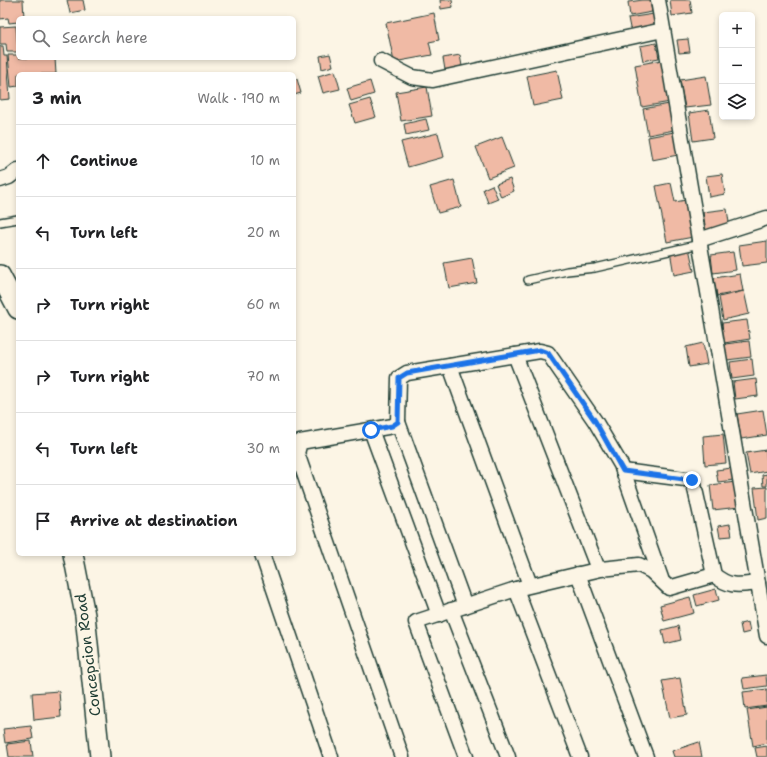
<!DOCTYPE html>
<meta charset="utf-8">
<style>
body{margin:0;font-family:"Shantell Sans",sans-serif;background:#f2f2f2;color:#202124}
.controls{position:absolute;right:12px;top:12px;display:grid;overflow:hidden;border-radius:6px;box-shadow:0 2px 6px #0003}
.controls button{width:36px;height:36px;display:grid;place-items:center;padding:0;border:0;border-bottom:1px solid #e0e0e0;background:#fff;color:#202124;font:20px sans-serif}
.stop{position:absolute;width:12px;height:12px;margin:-9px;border:3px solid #1a73e8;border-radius:50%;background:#fff}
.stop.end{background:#1a73e8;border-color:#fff;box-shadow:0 1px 4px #0008}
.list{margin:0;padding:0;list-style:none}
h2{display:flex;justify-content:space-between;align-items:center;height:52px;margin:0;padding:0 16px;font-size:17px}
h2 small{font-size:13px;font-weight:400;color:#757577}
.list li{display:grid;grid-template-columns:26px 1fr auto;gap:12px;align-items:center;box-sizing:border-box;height:72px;padding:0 16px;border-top:1px solid #e0e0e0}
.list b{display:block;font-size:15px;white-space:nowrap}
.list em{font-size:13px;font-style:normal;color:#757577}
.icon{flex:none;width:22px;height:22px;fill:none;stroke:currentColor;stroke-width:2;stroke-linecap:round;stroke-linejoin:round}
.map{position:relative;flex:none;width:767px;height:757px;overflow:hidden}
.search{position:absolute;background:#fff;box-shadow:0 2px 6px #0003;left:16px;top:16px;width:280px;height:44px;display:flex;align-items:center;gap:10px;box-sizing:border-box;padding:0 14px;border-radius:6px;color:#757577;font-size:15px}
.panel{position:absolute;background:#fff;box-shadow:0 2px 6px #0003;left:16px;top:72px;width:280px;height:484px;border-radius:6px}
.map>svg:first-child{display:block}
.building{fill:#f0baa5;stroke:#1f3d34}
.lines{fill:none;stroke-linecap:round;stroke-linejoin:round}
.lane-casing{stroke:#1f3d34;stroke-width:10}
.street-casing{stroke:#1f3d34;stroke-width:17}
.secondary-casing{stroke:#1f3d34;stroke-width:22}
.lane{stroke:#fcf5e5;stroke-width:7}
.street{stroke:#fcf5e5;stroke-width:14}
.secondary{stroke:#fcf5e5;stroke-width:19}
.route{stroke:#1a73e8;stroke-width:5}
.labels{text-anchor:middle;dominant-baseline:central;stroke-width:3.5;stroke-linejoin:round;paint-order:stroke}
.street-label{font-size:15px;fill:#1f3d34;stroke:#fcf5e5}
</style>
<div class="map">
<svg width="767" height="757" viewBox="0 0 767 757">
<rect width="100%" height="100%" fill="#fcf5e5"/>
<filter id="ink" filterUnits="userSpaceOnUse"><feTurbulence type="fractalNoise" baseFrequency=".025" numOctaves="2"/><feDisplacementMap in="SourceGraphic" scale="8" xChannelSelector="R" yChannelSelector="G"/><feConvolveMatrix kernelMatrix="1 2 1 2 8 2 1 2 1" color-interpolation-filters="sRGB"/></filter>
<g filter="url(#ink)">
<g class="building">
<path d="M0 0H23L24 18H18V22L9 23 8 18 0 19Z"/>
<path d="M67 0H83L85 10 70 13Z"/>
<path d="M440 0H452L453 7 441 9Z"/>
<path d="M643 0H650L652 12 630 16 628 2Z"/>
<path d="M670 0H690L692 13 672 16Z"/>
<path d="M434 13 439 40 429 42 432 55 394 62 386 23Z"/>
<path d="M654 14 657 28 631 33 628 18Z"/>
<path d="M16 26 18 52H7L6 44H0V27Z"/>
<path d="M688 39 690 52 679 53 677 40Z"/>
<path d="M656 43 659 58 643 61 640 46Z"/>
<path d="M0 46H3L4 56H7L10 99 0 100Z"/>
<path d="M330 54 333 66 322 69 320 56Z"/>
<path d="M8 55H18V58H55L56 74H18V86L11 87Z"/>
<path d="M460 55 462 66 445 70 443 58Z"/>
<path d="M662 60 670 102 642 107 635 65Z"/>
<path d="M557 70 563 100 533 106 527 76Z"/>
<path d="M335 71 340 89 323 93 318 76Z"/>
<path d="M706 76 711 105 685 108 680 80Z"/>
<path d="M297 79 301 93 294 95V80Z"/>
<path d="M370 81 374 94 351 101 347 88Z"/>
<path d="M427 87 432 116 401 121 396 92Z"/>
<path d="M370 99 376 117 355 123 349 105Z"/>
<path d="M669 104 674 130 648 135 643 109Z"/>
<path d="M709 110 713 138 693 141 689 113Z"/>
<path d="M426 119 429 130 406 135 404 124Z"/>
<path d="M674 132 678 155 652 160 648 137Z"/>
<path d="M438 133 444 157 408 167 401 142Z"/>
<path d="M502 137 514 168 488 178 476 147Z"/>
<path d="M722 174 725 194 709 197 706 176Z"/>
<path d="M510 179 514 191 501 197 496 184Z"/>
<path d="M454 180 461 207 438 213 430 187Z"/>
<path d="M671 183 675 202 686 200 693 237 667 242 656 186Z"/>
<path d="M492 185 498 199 488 203 483 189Z"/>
<path d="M727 209 730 229 706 232 703 212Z"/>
<path d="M767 241V263L742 266 739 245Z"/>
<path d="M689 248 694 271 674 275 670 251Z"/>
<path d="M733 252 736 270 713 273 711 255Z"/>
<path d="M472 258 477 283 449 288 444 263Z"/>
<path d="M740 274 743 291 717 296 714 278Z"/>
<path d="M744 291 749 314 723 320 719 297Z"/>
<path d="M747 320 750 339 724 343 722 323Z"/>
<path d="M749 341 751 357 727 360 725 344Z"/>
<path d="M703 343 707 364 689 367 686 347Z"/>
<path d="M752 359 754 376 732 379 730 362Z"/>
<path d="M756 379 758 396 735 399 733 382Z"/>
<path d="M763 410 767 435 741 439 737 414Z"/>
<path d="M723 434 726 463 705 465 703 436Z"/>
<path d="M766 450 767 471 750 474 746 453Z"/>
<path d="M732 468 734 480 718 482 716 470Z"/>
<path d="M767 474V486H763L762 475Z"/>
<path d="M736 482 739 507 713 510 710 485Z"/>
<path d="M767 487V518L758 520 754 488Z"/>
<path d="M730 524 732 536 720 537 718 526Z"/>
<path d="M716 589 719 600 697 606 694 595Z"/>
<path d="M690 597 694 613 664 621 660 605Z"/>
<path d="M748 622 750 632 742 634 740 624Z"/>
<path d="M678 626 681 640 665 644 662 630Z"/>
<path d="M766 675 767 686 744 689 742 678Z"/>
<path d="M680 678 687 715 670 718 662 681Z"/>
<path d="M767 689V706L745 709 743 692Z"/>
<path d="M59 691 61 717 34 720 32 693Z"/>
<path d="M767 707V743L753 746 747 710Z"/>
<path d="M31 726 33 739 5 743 3 729Z"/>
<path d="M31 741 33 757H9L7 744Z"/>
<path d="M699 742 702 757H674L672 751Z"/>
<path d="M767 746V757H757L755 748Z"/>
</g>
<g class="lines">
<g class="lane-casing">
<g id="lane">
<path d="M0 222 18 219"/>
<path d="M528 280 567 271 595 268 700 244"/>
</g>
</g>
<g class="street-casing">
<g id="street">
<path d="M658 0 767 636"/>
<path d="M381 61 412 77 433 80 663 30"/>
<path d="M0 180 9 177 18 170"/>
<path d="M699 240 767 218"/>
<path d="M515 355 598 569"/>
<path d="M450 366 530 585"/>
<path d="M398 422 465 606"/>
<path d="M371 430 439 615"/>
<path d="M298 456 402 757"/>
<path d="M294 465 300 442 393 426 398 422 399 378 407 373 540 351 548 353 595 421 621 465 661 578"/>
<path d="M623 471 693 480 714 575C730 588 739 585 758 583"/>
<path d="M262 554 331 757"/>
<path d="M578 574 646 757"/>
<path d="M516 589 580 757"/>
<path d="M451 610 508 757"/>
<path d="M466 757 416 622 516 589 601 569 639 565 651 571 669 588 714 575"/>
</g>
</g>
<g class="secondary-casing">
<g id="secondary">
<path d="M0 275 18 309"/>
<path d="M73 554 85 615 100 757"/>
</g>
</g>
<use href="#lane" class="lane"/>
<use href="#street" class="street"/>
<use href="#secondary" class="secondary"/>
</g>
</g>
<g class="lines" filter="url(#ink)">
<path class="route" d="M371 430 392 426 398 422 399 378 407 373 540 350 548 353 595 421 623 471 692 480"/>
</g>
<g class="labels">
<g class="street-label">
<text transform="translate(88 655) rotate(-97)">Concepcion Road</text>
</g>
</g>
</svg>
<div class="controls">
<button>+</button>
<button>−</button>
<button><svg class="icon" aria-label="layers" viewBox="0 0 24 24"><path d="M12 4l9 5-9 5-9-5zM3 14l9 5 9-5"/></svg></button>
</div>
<div class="stop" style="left:371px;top:430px"></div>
<div class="stop end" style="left:692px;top:480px"></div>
<div class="search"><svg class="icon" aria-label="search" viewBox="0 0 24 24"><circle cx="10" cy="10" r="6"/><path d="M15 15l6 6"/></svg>Search here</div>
<section class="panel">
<h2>3 min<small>Walk · 190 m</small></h2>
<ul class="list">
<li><svg class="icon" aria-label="ahead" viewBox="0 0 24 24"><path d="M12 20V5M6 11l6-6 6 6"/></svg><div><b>Continue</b></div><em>10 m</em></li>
<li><svg class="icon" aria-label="left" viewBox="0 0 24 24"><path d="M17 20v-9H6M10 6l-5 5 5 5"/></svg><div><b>Turn left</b></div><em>20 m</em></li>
<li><svg class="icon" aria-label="right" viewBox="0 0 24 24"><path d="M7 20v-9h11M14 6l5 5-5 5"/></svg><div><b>Turn right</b></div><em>60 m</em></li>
<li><svg class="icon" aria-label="right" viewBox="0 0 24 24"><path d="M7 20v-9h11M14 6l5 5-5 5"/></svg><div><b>Turn right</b></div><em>70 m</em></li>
<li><svg class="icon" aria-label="left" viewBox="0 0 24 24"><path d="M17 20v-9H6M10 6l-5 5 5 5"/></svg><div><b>Turn left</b></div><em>30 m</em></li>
<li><svg class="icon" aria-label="arrive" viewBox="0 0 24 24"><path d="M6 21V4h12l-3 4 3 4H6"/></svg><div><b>Arrive at destination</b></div></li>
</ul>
</section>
</div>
